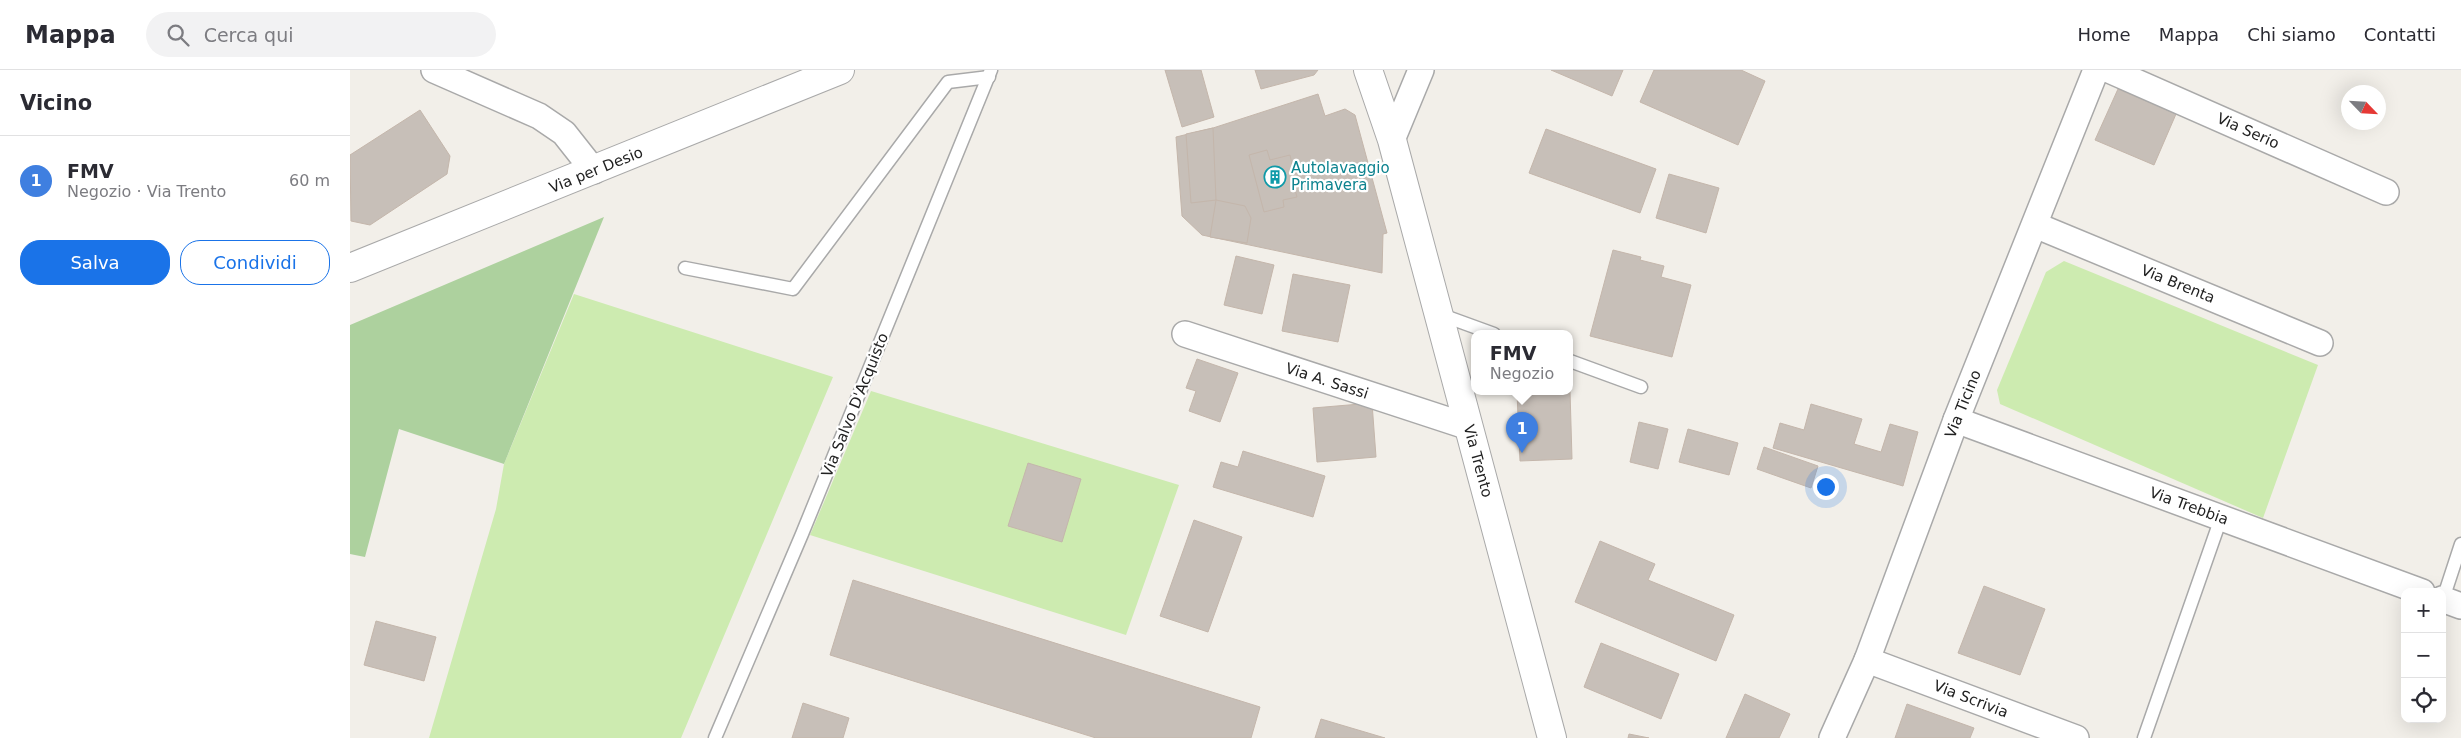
<!DOCTYPE html>
<html lang="it">
<meta charset="utf-8">
<style>
body{margin:0;font-family:"DejaVu Sans",sans-serif;background:#f2f2f3;color:#2b2b33}
.controls{position:absolute;right:15px;bottom:15px;display:grid;overflow:hidden;border-radius:10px;box-shadow:0 5px 20px #0002}
.controls button{width:45px;height:45px;display:grid;place-items:center;padding:0;border:0;border-bottom:1px solid #e1e1e2;background:#fff;color:#2b2b33;font:25px sans-serif}
.compass{position:absolute;left:1991px;top:15px;width:45px;height:45px;border-radius:50%;background:#fff;box-shadow:0 5px 20px #0002;rotate:115deg}
.you{position:absolute;left:1475px;top:416px;width:18px;height:18px;margin:-12px;border:4px solid #fff;border-radius:50%;background:#1a73e8;box-shadow:0 0 0 8px #1a73e833}
.badge{display:grid;place-items:center;width:32px;height:32px;border-radius:50%;background:#1a73e8;color:#fff;font-size:16px;font-weight:700}
.pin{position:absolute;translate:-50% -41px;filter:drop-shadow(0 1px 2px #0008)}
.pin::after{content:'';position:absolute;top:26px;width:18px;height:15px;background:inherit;clip-path:polygon(0 0,100% 0,50% 100%)}
.popup{position:absolute;left:1121px;top:260px;width:102px;height:65px;box-sizing:border-box;display:grid;place-content:center;border-radius:10px;background:#fff;filter:drop-shadow(0 1px 4px #0005);font-size:16px;white-space:nowrap;color:#7c7c81}
.popup b{font-size:19px;color:#2b2b33}
.popup::after{content:'';position:absolute;left:50%;top:100%;margin-left:-10px;border:10px solid transparent;border-top-color:#fff}
.list{margin:0;padding:0;list-style:none}
h2{display:flex;justify-content:space-between;align-items:center;height:65px;margin:0;padding:0 20px;font-size:21px}
h2 small{font-size:16px;font-weight:400;color:#7c7c81}
.list li{display:grid;grid-template-columns:32px 1fr auto;gap:15px;align-items:center;box-sizing:border-box;height:90px;padding:0 20px;border-top:1px solid #e1e1e2}
.list b{display:block;font-size:19px;white-space:nowrap}
.list p{margin:0;font-size:16px;white-space:nowrap;color:#7c7c81}
.list em{font-size:16px;font-style:normal;color:#7c7c81}
.actions{display:flex;gap:10px;padding:15px 20px}
.actions a{flex:1;padding:11px 0;border:1px solid #1a73e8;border-radius:20px;text-align:center;font-size:18px;color:#1a73e8}
.actions .main{background:#1a73e8;color:#fff}
.icon{flex:none;width:28px;height:28px;fill:none;stroke:currentColor;stroke-width:2;stroke-linecap:round;stroke-linejoin:round}
.map{position:relative;flex:none;width:2111px;height:668px;overflow:hidden}
header{display:flex;align-items:center;gap:30px;box-sizing:border-box;height:70px;padding:0 25px;background:#fff;border-bottom:1px solid #e1e1e2}
header strong{font-size:24px}
nav{display:flex;gap:28px;margin-inline-start:auto;font-size:18px}
.search{width:350px;height:45px;background:#f2f2f3;display:flex;align-items:center;gap:12px;box-sizing:border-box;padding:0 18px;border-radius:28px;color:#7c7c81;font-size:19px}
main{display:flex}
aside{flex:1;background:#fff}
.map>svg:first-child{display:block}
.grass{fill:#cdebb0}
.forest{fill:#add19e}
.building{fill:#c7bfb8;stroke:#c4b6ab}
.lines{fill:none;stroke-linecap:round;stroke-linejoin:round}
.service-casing{stroke:#a9a9a9;stroke-width:15}
.minor-casing{stroke:#a9a9a9;stroke-width:28}
.tertiary-casing{stroke:#a9a9a9;stroke-width:30}
.service{stroke:#fff;stroke-width:12}
.minor{stroke:#fff;stroke-width:25}
.tertiary{stroke:#fff;stroke-width:28}
.labels{text-anchor:middle;dominant-baseline:central;stroke-width:4.5;stroke-linejoin:round;paint-order:stroke}
.street-label{font-size:15px;fill:#222;stroke:#fff}
.culture-label{font-size:15px;fill:#0d838f;stroke:#fff;text-anchor:start}
</style>
<header>
<strong>Mappa</strong>
<div class="search"><svg class="icon" aria-label="search" viewBox="0 0 24 24"><circle cx="10" cy="10" r="6"/><path d="M15 15l6 6"/></svg>Cerca qui</div>
<nav><a>Home</a><a>Mappa</a><a>Chi siamo</a><a>Contatti</a></nav>
</header>
<main>
<aside>
<h2>Vicino<small></small></h2>
<ul class="list">
<li><span class="badge" style="background:#3f7fe0">1</span><div><b>FMV</b><p>Negozio · Via Trento</p></div><em>60 m</em></li>
</ul>
<div class="actions"><a class="main">Salva</a><a>Condividi</a></div>
</aside>
<div class="map">
<svg width="2111" height="668" viewBox="0 0 2111 668">
<rect width="100%" height="100%" fill="#f2efe9"/>
<g class="grass">
<path d="M1714 191 1968 295 1913 448 1650 334 1647 320 1696 202Z"/>
<path d="M224 224 483 307 331 668H79L146 439 154 394Z"/>
<path d="M521 321 829 415 776 565 460 465Z"/>
</g>
<path class="forest" d="M254 147 154 394 49 359 15 487 0 484V255Z"/>
<g class="building">
<path d="M815 0H851L864 47 832 57Z"/>
<path d="M905 0H968L964 5 911 19Z"/>
<path d="M1201 0H1273L1262 26Z"/>
<path d="M1304 0H1391L1415 11 1388 75 1290 32Z"/>
<path d="M1768 19 1826 44 1804 95 1745 70Z"/>
<path d="M968 24 975 46 995 39 1005 45 1037 163 1033 164 1032 203 852 165 832 146 826 67 863 58Z"/>
<path d="M70 40 100 86 97 104 20 155 1 151 0 85Z"/>
<path d="M863 58 866 130 841 133 836 64Z"/>
<path d="M1196 59 1306 99 1290 143 1179 103Z"/>
<path d="M917 80 920 90 940 85 944 104 941 105 947 127 933 130 934 137 914 142 899 85Z"/>
<path d="M1319 104 1369 118 1356 163 1306 148Z"/>
<path d="M866 130 895 136 901 148 897 173 860 167Z"/>
<path d="M1263 180 1291 187 1290 190 1314 196 1311 207 1341 215 1322 287 1240 266Z"/>
<path d="M886 186 924 195 912 244 874 235Z"/>
<path d="M943 204 1000 215 988 272 932 261Z"/>
<path d="M847 289 888 303 870 352 839 341 846 321 836 318Z"/>
<path d="M1220 321 1222 389 1170 391 1167 323Z"/>
<path d="M1022 333 1026 387 967 392 963 338Z"/>
<path d="M1461 334 1512 349 1504 374 1531 382 1540 354 1568 362 1553 416 1423 378 1430 353 1454 360Z"/>
<path d="M1289 352 1318 359 1308 399 1280 392Z"/>
<path d="M1338 359 1388 373 1379 405 1329 392Z"/>
<path d="M1414 377 1468 396 1461 418 1407 399Z"/>
<path d="M893 381 975 406 963 447 863 417 871 392 888 397Z"/>
<path d="M678 393 731 409 712 472 658 456Z"/>
<path d="M844 450 892 467 858 562 810 546Z"/>
<path d="M1250 471 1305 494 1298 510 1384 545 1366 591 1225 532Z"/>
<path d="M503 510 910 637 901 668H746L480 585Z"/>
<path d="M1634 516 1695 539 1670 605 1608 583Z"/>
<path d="M26 551 86 567 74 611 14 595Z"/>
<path d="M1251 573 1329 604 1311 649 1234 617Z"/>
<path d="M1395 624 1440 644 1429 668H1376Z"/>
<path d="M453 633 499 648 493 668H442Z"/>
<path d="M1557 634 1624 658 1620 668H1545Z"/>
<path d="M971 649 1035 668H965Z"/>
<path d="M1279 664 1299 668H1278Z"/>
</g>
<g class="lines">
<g class="service-casing">
<g id="service">
<path d="M335 198 443 219 598 12 639 7"/>
<path d="M1089 244 1144 264"/>
<path d="M1220 291 1291 317"/>
<path d="M2093 529 2111 474"/>
<path d="M365 668 452 464 641 0"/>
<path d="M1794 668 1871 448"/>
</g>
</g>
<g class="minor-casing">
<g id="minor">
<path d="M84 0 189 46 214 63 244 101"/>
<path d="M1759 0 2036 122"/>
<path d="M1042 70 1071 0"/>
<path d="M1685 155 1970 273"/>
<path d="M835 264 1119 357"/>
<path d="M1606 350 2072 522"/>
<path d="M2092 529 2111 536"/>
<path d="M1517 590 1726 668"/>
<path d="M1482 668 1517 590 1606 350 1746 0"/>
</g>
</g>
<g class="tertiary-casing">
<g id="tertiary">
<path d="M1018 0 1042 70 1202 668"/>
<path d="M0 198 490 0"/>
</g>
</g>
<use href="#service" class="service"/>
<use href="#minor" class="minor"/>
<use href="#tertiary" class="tertiary"/>
</g>
<defs>
<g id="building-ring" transform="scale(1.125)"><circle r="9.5" fill="#fff" stroke="#0f9aa8" stroke-width="1.5"/><path d="M-4-6H4V6H1V3H-1V6H-4ZM-2.5-4.3h1.7v1.8h-1.7ZM.8-4.3h1.7v1.8H.8ZM-2.5-1h1.7V.8h-1.7ZM.8-1h1.7V.8H.8Z" fill="#0f9aa8"/></g>
</defs>
<g fill-rule="evenodd">
<use href="#building-ring" x="925" y="107"/>
</g>
<g class="labels">
<g class="street-label">
<text transform="translate(1898 61) rotate(24)">Via Serio</text>
<text transform="translate(246 100) rotate(-22)">Via per Desio</text>
<text transform="translate(1828 214) rotate(22)">Via Brenta</text>
<text transform="translate(977 311) rotate(18)">Via A. Sassi</text>
<text transform="translate(1613 334) rotate(-68)">Via Ticino</text>
<text transform="translate(505 335) rotate(-68)">Via Salvo D'Acquisto</text>
<text transform="translate(1128 391) rotate(75)">Via Trento</text>
<text transform="translate(1839 436) rotate(20)">Via Trebbia</text>
<text transform="translate(1621 629) rotate(21)">Via Scrivia</text>
</g>
<g class="culture-label">
<text x="941" y="98">Autolavaggio<tspan x="941" dy="17">Primavera</tspan></text>
</g>
</g>
</svg>
<div class="controls">
<button>+</button>
<button>−</button>
<button><svg class="icon" aria-label="locate" viewBox="0 0 24 24"><circle cx="12" cy="12" r="6"/><path d="M12 2v4M12 18v4M2 12h4M18 12h4"/></svg></button>
</div>
<svg class="compass" viewBox="-18 -18 36 36"><path d="M0-13l5 13h-10z" fill="#e53935"/><path d="M0 13l5-13h-10z" fill="#7c7c81"/></svg>
<div class="you"></div>
<div class="pin badge" style="left:1172px;top:383px;background:#3f7fe0">1</div>
<div class="popup"><b>FMV</b>Negozio</div>
</div>
</main>
